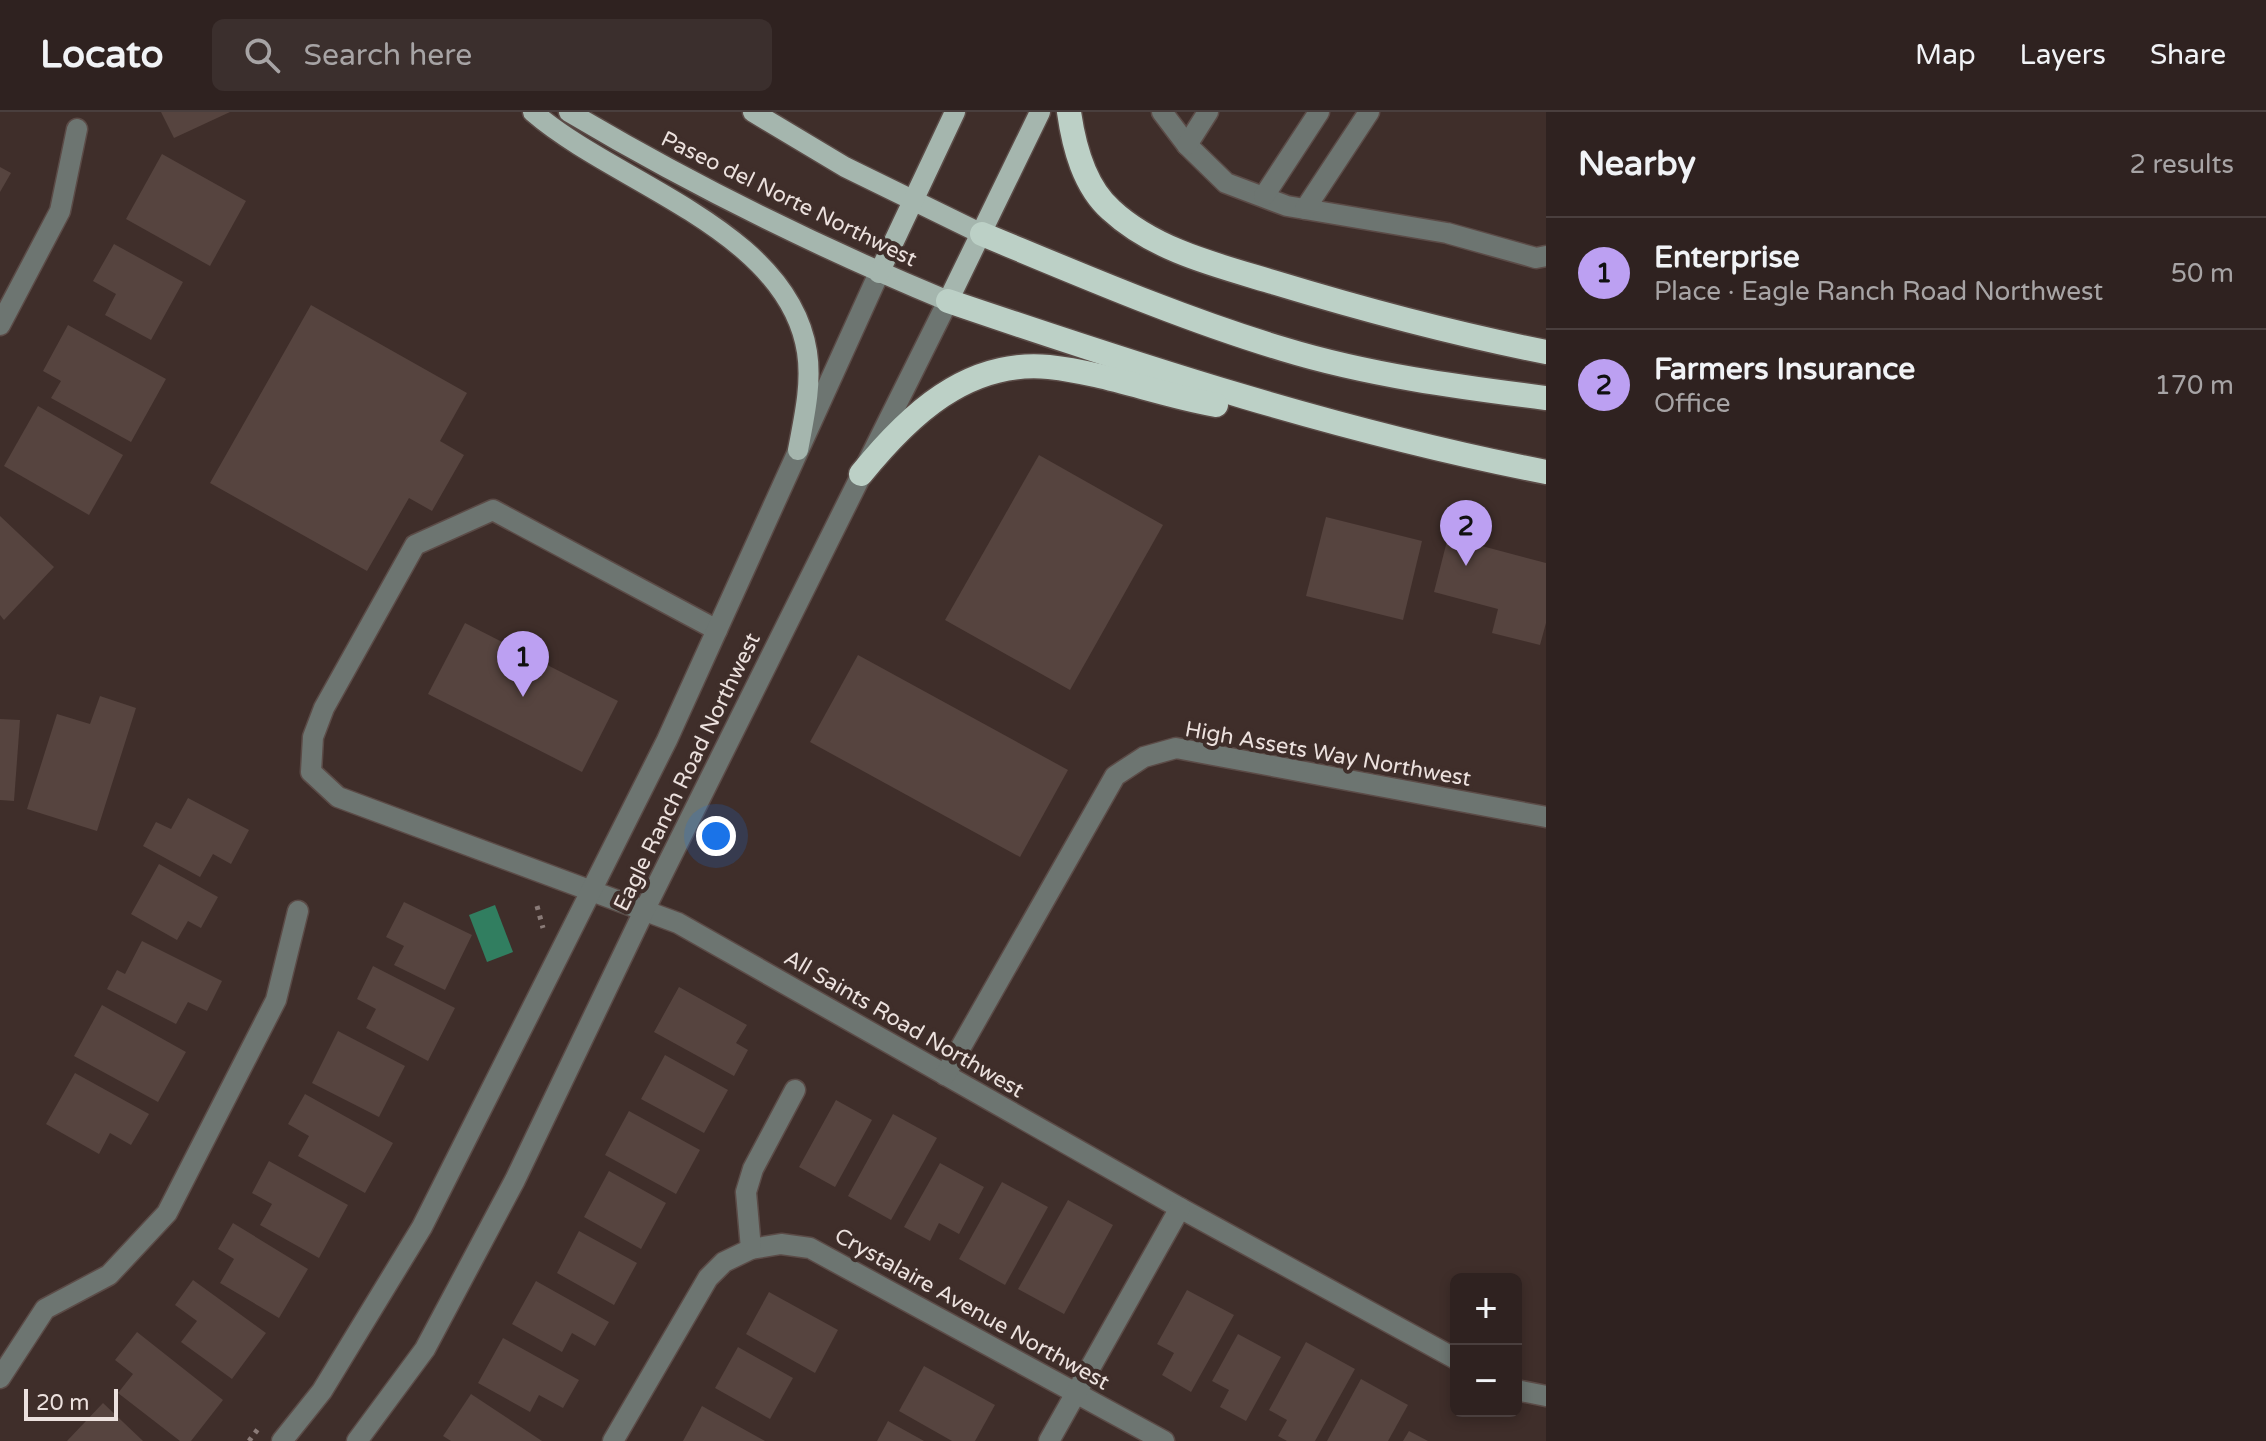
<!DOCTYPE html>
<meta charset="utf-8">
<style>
body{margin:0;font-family:"Varela Round",sans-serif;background:#3b2f2d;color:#f1f3f6}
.controls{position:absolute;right:24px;bottom:24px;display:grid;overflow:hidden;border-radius:12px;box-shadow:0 4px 12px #0003}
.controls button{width:72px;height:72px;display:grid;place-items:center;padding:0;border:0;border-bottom:2px solid #4a3f3e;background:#2f2220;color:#f1f3f6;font:40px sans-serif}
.scale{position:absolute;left:24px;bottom:20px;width:94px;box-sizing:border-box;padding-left:8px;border:4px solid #ece1de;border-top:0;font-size:22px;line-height:28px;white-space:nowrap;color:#ece1de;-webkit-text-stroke:6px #3f2e2a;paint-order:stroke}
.you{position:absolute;left:716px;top:724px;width:28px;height:28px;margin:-20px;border:6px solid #fff;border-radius:50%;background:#1a73e8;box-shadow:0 0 0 12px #1a73e833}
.badge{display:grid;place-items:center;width:52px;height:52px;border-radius:50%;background:#bca0f2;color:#111;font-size:26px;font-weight:700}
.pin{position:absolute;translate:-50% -66px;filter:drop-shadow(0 2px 4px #0008)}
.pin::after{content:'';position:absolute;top:42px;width:28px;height:24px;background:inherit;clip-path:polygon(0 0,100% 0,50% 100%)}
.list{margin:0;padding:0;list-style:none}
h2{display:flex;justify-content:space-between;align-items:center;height:104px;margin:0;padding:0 32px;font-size:34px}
h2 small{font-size:26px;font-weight:400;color:#a7a4a5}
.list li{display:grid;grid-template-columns:52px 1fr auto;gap:24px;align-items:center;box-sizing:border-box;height:112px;padding:0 32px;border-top:2px solid #4a3f3e}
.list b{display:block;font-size:30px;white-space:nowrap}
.list p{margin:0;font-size:26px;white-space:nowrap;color:#a7a4a5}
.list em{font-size:26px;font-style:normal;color:#a7a4a5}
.icon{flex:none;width:44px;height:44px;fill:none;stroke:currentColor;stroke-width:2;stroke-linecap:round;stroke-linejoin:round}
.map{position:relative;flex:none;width:1546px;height:1329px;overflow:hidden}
header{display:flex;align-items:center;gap:48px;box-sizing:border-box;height:112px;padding:0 40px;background:#2f2220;border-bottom:2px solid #4a3f3e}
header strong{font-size:38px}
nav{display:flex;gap:44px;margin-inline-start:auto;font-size:28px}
.search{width:560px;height:72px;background:#3b2f2d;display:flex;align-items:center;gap:20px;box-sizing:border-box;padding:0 28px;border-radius:12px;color:#a7a4a5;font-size:30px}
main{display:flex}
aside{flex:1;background:#2f2220}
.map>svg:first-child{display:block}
.water{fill:#317e60}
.building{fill:#56443f}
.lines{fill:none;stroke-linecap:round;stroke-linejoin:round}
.minor-casing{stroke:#5b4b47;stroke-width:23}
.major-casing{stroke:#5b4b47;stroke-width:23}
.highway-casing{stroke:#5b4b47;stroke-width:27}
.path{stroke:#8a7b78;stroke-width:5;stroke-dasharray:4 6;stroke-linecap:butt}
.minor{stroke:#6d7571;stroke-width:20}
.major{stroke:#a5b6ae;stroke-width:20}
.highway{stroke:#bcd0c6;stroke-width:24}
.labels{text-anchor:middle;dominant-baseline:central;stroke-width:8;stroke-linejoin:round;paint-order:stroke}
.street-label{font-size:22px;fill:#ece1de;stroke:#3f2e2a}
</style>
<header>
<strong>Locato</strong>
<div class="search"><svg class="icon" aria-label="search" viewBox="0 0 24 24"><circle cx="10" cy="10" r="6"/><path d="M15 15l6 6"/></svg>Search here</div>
<nav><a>Map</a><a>Layers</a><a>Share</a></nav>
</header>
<main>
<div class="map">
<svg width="1546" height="1329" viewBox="0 0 1546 1329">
<rect width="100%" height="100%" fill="#3f2e2a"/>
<path class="water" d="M495 793 513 840 487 850 469 803Z"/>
<g class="building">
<path d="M161 0H230L174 26Z"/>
<path d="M162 42 246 89 210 154 126 107Z"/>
<path d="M0 55 11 61 0 80Z"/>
<path d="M114 132 183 170 151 228 105 203 116 182 93 169Z"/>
<path d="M311 193 467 281 440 329 464 343 432 399 409 386 367 459 210 371Z"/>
<path d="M68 213 166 267 131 330 51 286 61 269 43 259Z"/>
<path d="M38 294 123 343 89 403 4 354Z"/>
<path d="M1039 343 1163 413 1070 578 945 508Z"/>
<path d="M0 404 54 455 4 508 0 503Z"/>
<path d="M1326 405 1422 429 1403 508 1306 484Z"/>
<path d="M1448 425 1546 451V511L1540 533 1492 521 1498 497 1434 480Z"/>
<path d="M465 511 618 589 582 660 428 582Z"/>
<path d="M858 543 1068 658 1020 745 810 630Z"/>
<path d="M100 584 136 596 97 719 27 697 57 602 90 612Z"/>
<path d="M0 607 20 608 14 689 0 688Z"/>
<path d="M188 686 249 718 231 752 213 742 200 765 143 734 156 710 171 717Z"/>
<path d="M159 752 218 785 201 816 188 809 177 828 131 802Z"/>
<path d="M404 790 472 823 445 878 394 853 404 834 386 825Z"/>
<path d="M142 829 222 869 207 899 188 890 176 912 107 877 117 858 125 862Z"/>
<path d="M373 854 455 896 428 949 366 916 376 897 357 887Z"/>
<path d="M679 875 747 913 736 931 748 938 734 964 654 920Z"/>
<path d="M102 893 186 940 158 990 74 944Z"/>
<path d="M338 919 405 954 379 1005 312 971Z"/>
<path d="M665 943 728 978 704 1021 641 987Z"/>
<path d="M75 961 149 1002 131 1033 110 1021 99 1042 46 1012Z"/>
<path d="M305 982 393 1031 365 1081 298 1044 309 1024 288 1012Z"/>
<path d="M836 988 872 1008 835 1075 799 1055Z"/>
<path d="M629 999 700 1038 676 1082 605 1043Z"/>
<path d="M893 1002 937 1026 891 1108 848 1084Z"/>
<path d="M269 1049 348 1093 319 1146 260 1113 272 1092 252 1081Z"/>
<path d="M940 1051 984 1075 959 1122 939 1111 930 1129 904 1115Z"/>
<path d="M609 1059 666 1091 641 1137 584 1105Z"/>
<path d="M1002 1070 1048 1095 1005 1173 959 1147Z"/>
<path d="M1068 1088 1113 1113 1064 1202 1018 1177Z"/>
<path d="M233 1111 308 1157 279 1206 220 1171 234 1147 218 1137Z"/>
<path d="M579 1119 637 1151 614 1193 557 1161Z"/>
<path d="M193 1168 266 1221 232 1267 181 1230 197 1209 175 1193Z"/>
<path d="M536 1169 609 1210 595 1234 572 1221 562 1240 512 1212Z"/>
<path d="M1187 1178 1234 1203 1191 1280 1162 1263 1174 1241 1157 1232Z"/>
<path d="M769 1180 838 1218 815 1261 746 1222Z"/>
<path d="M137 1220 223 1288 191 1329H180L118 1281 133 1262 115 1248Z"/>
<path d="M1238 1222 1281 1245 1246 1309 1220 1295 1229 1278 1212 1269Z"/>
<path d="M503 1226 579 1268 563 1296 539 1283 530 1300 478 1271Z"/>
<path d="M1306 1230 1355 1257 1315 1329H1287L1278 1324 1287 1308 1269 1298Z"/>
<path d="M738 1235 793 1266 770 1307 715 1276Z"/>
<path d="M924 1254 995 1293 975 1329H952L899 1299Z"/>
<path d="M1361 1267 1408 1293 1388 1329H1327Z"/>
<path d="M471 1282 542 1329H451L443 1324Z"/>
<path d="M103 1291 143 1329H67Z"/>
<path d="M702 1294 765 1329H683Z"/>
<path d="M888 1309 924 1329H877Z"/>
<path d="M1409 1319 1428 1329H1403Z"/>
</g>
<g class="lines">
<g class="minor-casing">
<g id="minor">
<path d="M1162 0 1187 33 1226 71 1287 94 1447 121 1536 146 1546 144"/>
<path d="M1187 33 1208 0"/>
<path d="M1264 84 1319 0"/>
<path d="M1305 97 1369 0"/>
<path d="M0 213 60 99 77 17"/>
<path d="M717 518 493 398 415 433 324 596 313 625 311 660 338 685 678 811 1180 1096 1456 1247"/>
<path d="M945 963 1115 664 1144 645 1176 636 1546 705"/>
<path d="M751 1137 781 1132 810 1136 1164 1329"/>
<path d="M0 1266 45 1197 109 1163 167 1101 276 888 298 799"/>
<path d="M1516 1278 1546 1284"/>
<path d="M282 1329 322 1279 422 1115 667 628 879 161"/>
<path d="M357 1329 425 1237 515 1068 645 797 948 189"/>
<path d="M613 1329 708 1166 724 1150 751 1137 746 1080 753 1057 795 978"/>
<path d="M1049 1329 1180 1096"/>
</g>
</g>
<g class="major-casing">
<g id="major">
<path d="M533 0C616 72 788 118 807 240 812 272 804 306 798 338"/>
<path d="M569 0C690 72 818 135 948 189L1040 0"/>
<path d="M753 0 845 55 982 122"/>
<path d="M879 161 955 0"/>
</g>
</g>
<g class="highway-casing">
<g id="highway">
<path d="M1069 0C1074 35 1084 74 1111 98 1155 139 1220 154 1276 171 1365 198 1455 222 1546 240"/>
<path d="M982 122C1081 163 1180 206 1283 237 1368 263 1458 275 1546 286"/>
<path d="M948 189C1145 256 1341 320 1546 360"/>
<path d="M861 362C908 304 967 247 1049 255 1105 261 1160 283 1216 293"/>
</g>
</g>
<g class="path">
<path d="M537 794 543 816"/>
<path d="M249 1329 258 1317"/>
</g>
<use href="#minor" class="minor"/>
<use href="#major" class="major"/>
<use href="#highway" class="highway"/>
</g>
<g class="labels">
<g class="street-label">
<text transform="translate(789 87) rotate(26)">Paseo del Norte Northwest</text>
<text transform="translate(1328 642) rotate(10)">High Assets Way Northwest</text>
<text transform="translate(687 660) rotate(-64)">Eagle Ranch Road Northwest</text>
<text transform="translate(904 912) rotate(30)">All Saints Road Northwest</text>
<text transform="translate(972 1197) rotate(29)">Crystalaire Avenue Northwest</text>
</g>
</g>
</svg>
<div class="controls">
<button>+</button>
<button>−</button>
</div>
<div class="scale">20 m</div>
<div class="you"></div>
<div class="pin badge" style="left:523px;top:585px">1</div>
<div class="pin badge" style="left:1466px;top:454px">2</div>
</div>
<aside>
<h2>Nearby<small>2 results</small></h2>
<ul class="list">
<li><span class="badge">1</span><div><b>Enterprise</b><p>Place · Eagle Ranch Road Northwest</p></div><em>50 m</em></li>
<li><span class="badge">2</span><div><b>Farmers Insurance</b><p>Office</p></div><em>170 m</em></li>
</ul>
</aside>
</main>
